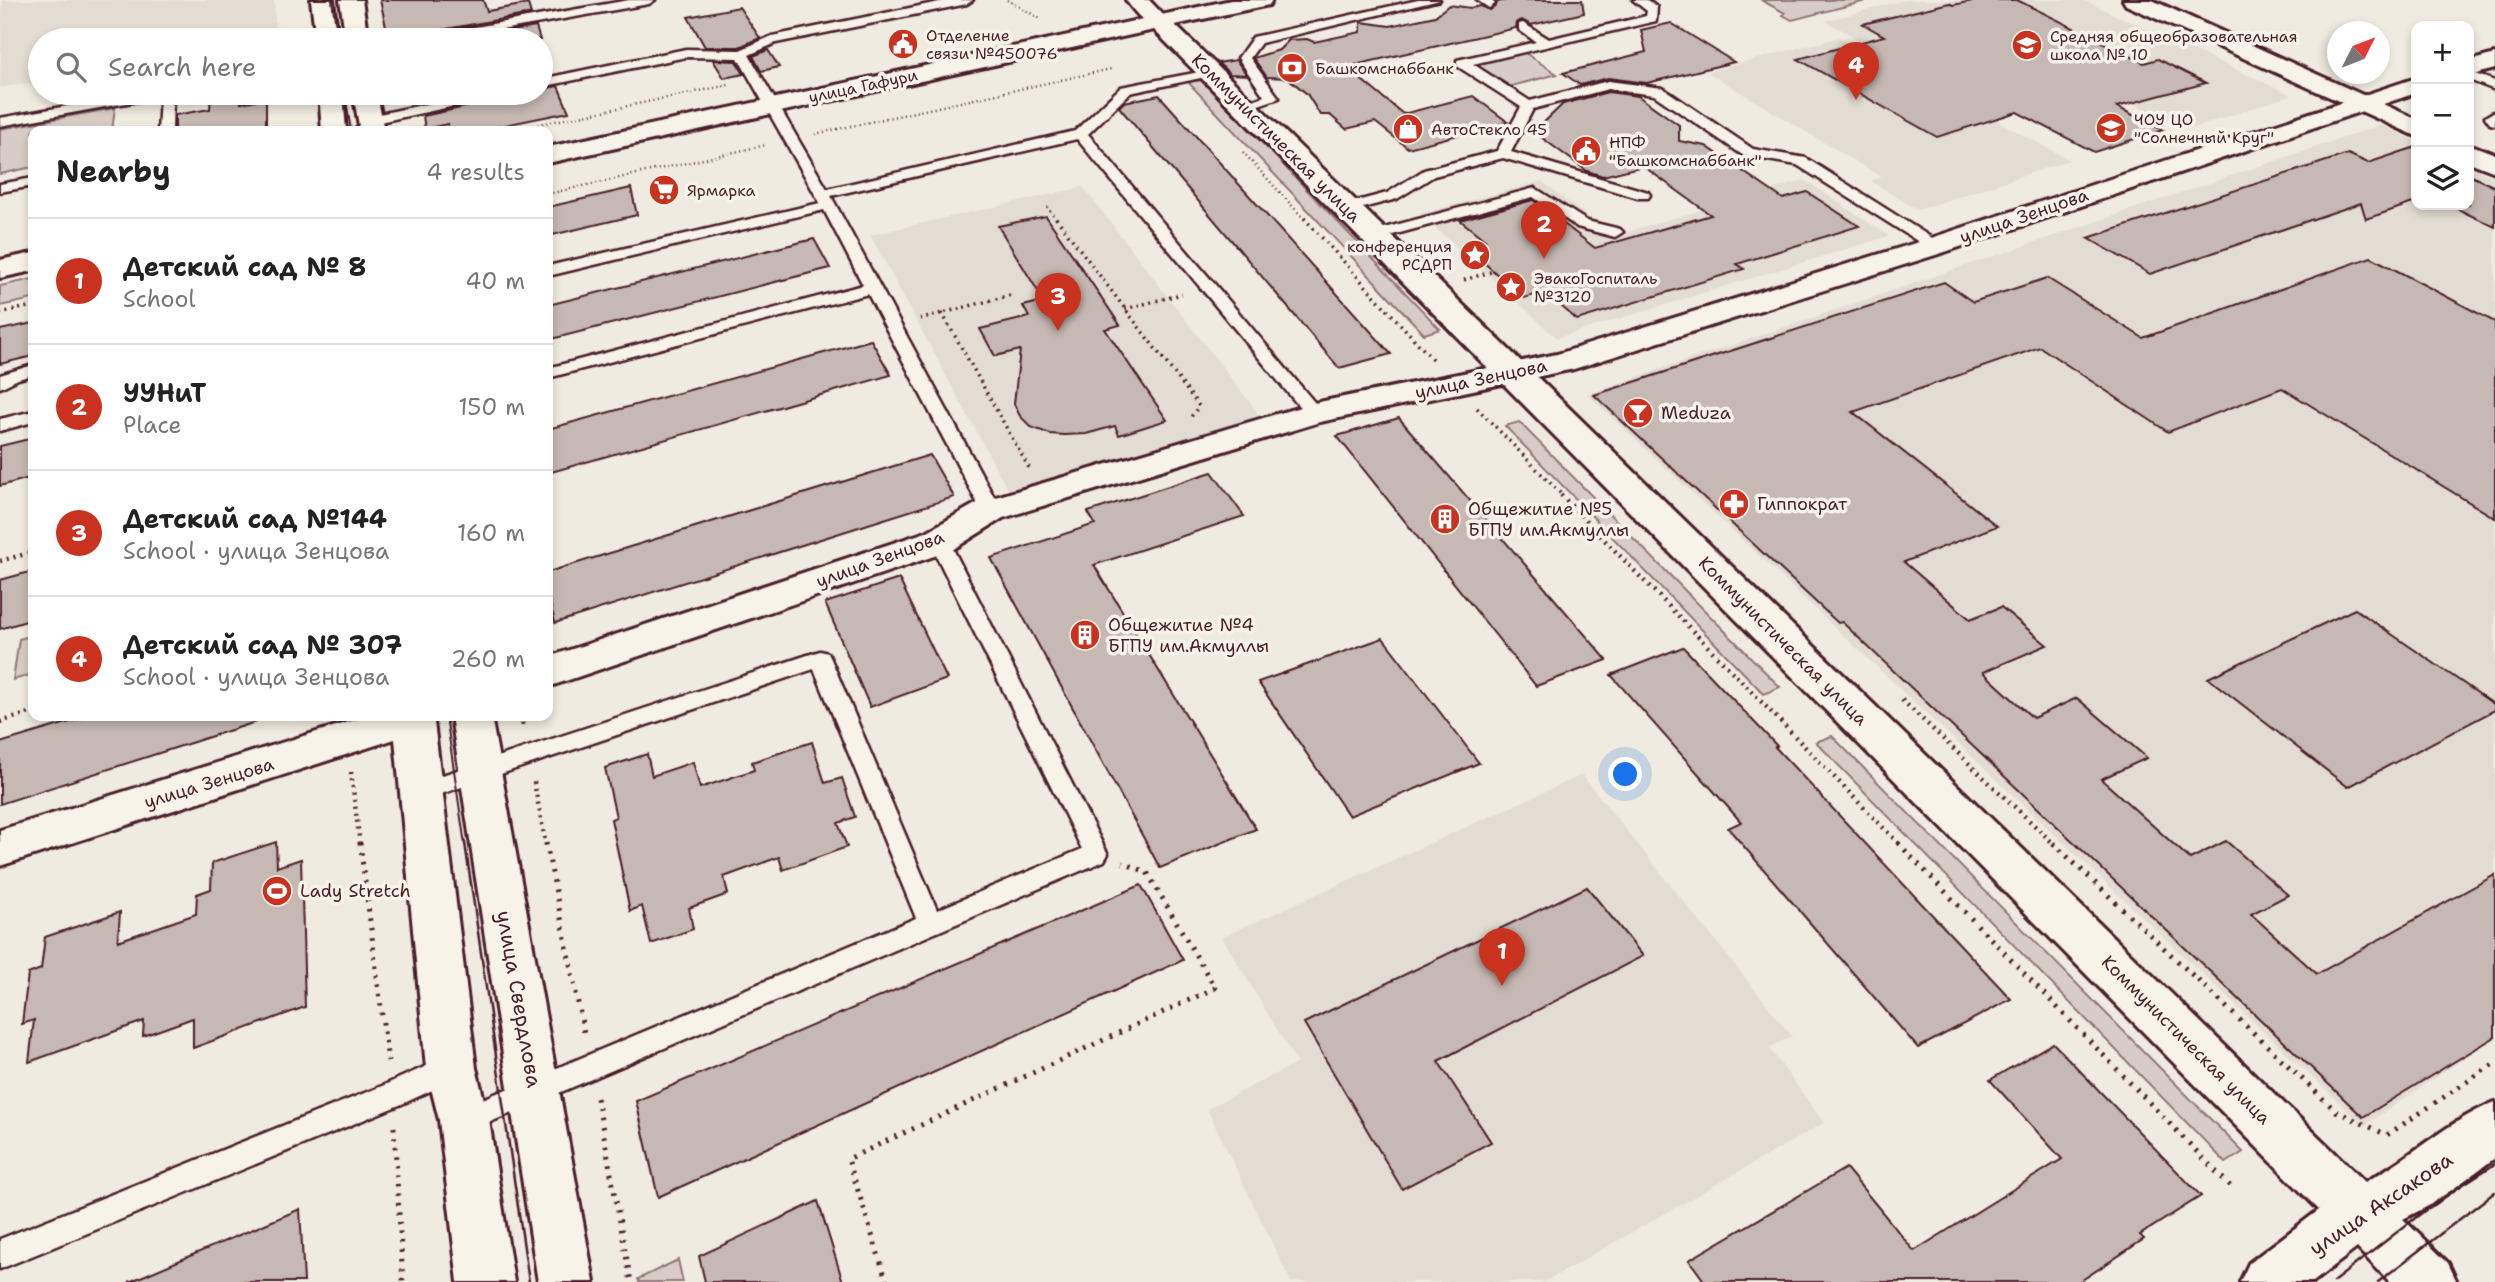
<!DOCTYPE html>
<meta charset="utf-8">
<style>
body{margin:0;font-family:"Shantell Sans",sans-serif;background:#f6f6f6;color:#222}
.controls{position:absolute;right:21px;top:21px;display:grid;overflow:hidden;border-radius:14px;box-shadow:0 4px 10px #0003}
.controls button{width:63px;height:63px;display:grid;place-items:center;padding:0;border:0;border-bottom:2px solid #e0e0e0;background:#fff;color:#222;font:35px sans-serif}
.compass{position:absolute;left:2327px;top:21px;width:63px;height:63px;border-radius:50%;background:#fff;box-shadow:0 4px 10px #0003;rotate:48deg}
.you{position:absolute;left:1626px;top:775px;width:24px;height:24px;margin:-18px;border:5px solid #fff;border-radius:50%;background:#1a73e8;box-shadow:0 0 0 10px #1a73e833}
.badge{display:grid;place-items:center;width:46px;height:46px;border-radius:50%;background:#c8321e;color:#fff;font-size:23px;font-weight:700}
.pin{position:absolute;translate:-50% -58px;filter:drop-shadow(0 2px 4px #0008)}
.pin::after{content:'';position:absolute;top:37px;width:24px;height:21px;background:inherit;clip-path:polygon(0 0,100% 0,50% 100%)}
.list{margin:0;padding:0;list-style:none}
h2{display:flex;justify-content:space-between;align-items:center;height:91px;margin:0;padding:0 28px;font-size:30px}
h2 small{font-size:23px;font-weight:400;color:#767676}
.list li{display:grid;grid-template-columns:46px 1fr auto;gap:21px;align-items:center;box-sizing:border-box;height:126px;padding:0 28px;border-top:2px solid #e0e0e0}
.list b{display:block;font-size:26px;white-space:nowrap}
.list p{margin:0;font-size:23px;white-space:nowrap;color:#767676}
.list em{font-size:23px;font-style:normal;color:#767676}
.icon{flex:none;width:38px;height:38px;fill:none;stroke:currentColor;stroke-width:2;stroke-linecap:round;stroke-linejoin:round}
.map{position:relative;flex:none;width:2495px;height:1282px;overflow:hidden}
.search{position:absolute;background:#fff;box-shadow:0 4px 10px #0003;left:28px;top:28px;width:525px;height:77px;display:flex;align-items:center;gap:18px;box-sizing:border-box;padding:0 24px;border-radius:38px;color:#767676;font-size:26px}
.panel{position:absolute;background:#fff;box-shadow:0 4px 10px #0003;left:28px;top:126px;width:525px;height:595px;border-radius:14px}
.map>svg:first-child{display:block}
.built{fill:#e3dcd2}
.green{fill:#d8cdc6;stroke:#917678;stroke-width:2}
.building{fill:#c6b8b3;stroke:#4a1f2b;stroke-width:2}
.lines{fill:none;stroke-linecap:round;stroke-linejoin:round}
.lane-casing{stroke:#4a1f2b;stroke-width:5}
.street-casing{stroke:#4a1f2b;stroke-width:6}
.secondary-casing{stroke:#4a1f2b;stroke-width:6}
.path-far3{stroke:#4a1f2b;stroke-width:2.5;stroke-dasharray:1 3.5;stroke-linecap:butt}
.path-far2{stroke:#4a1f2b;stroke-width:3.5;stroke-dasharray:2 4.5;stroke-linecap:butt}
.path-far1{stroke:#4a1f2b;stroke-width:4.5;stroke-dasharray:2 5;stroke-linecap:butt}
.path{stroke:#4a1f2b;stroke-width:5;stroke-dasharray:2.5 7;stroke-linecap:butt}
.lane{fill:#f7f3e8;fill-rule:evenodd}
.street{fill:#f7f3e8;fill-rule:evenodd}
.secondary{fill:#f7f3e8;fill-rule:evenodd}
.tram-far1{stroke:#4a1f2b;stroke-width:2}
.tram{stroke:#4a1f2b;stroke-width:2.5}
.labels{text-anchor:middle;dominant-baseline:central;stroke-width:7;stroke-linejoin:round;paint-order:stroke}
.far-poi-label{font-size:16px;fill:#4a1f2b;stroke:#f7f3e8;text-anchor:start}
.far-street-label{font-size:16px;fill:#4a1f2b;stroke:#f7f3e8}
.street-label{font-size:18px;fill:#4a1f2b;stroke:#f7f3e8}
.poi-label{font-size:18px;fill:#4a1f2b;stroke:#f7f3e8;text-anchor:start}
.near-street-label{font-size:21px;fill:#4a1f2b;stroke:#f7f3e8}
</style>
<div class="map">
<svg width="2495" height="1282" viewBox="0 0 2495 1282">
<rect width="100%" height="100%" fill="#f0ebe0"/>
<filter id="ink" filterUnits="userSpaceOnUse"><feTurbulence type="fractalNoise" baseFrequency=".0143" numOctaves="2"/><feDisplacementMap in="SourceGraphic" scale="14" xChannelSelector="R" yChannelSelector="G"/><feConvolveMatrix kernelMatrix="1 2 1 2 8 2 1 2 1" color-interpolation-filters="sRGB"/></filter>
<g filter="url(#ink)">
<g class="built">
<path d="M2 0H274L276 37 259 40H40V81L0 88Z"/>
<path d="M1905 0H2083L2292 95 2188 130 2088 81 1992 110 1825 21Z"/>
<path d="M1840 37 2070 160 1918 210 1871 181 1881 177 1707 72Z"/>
<path d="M2381 125 2416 141V205H2469V166L2495 178V1037L2364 1126 1587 394Z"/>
<path d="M1805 180 1889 236 1557 338 1420 214 1542 181 1612 236Z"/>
<path d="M1083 187 1268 426 1014 501 870 235Z"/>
<path d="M1582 775 1792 1036 1769 1048 1824 1123 1545 1282H1291L1207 1109 1297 1063 1222 937Z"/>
</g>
<g class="green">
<path d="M1761 0H1870L1792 20 1783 15 1785 13Z"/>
<path d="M1522 51 1557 74 1508 87 1474 64Z"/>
<path d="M1202 80 1440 329 1424 334 1188 82Z"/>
<path d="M115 108 112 131H33V167L0 174V129Z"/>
<path d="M33 279V299L0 306V286Z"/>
<path d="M1519 422 1780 687 1764 694 1505 426Z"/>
<path d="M33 635V674L13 680 19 639Z"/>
<path d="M1832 736 2243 1152 2226 1163 1816 742Z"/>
<path d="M678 1260 683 1282H639L638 1279Z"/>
</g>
<g class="building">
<path d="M380 0H483L487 11 528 4 531 14 424 33 416 40H389Z"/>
<path d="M1507 0H1582L1584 13 1531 25 1522 20 1517 22 1516 28 1346 67 1403 114 1473 96 1508 122 1408 148 1375 122 1346 129 1330 115H1320L1307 94 1288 78 1267 77 1253 58 1279 50 1289 40 1307 39 1314 42 1361 32V22L1390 26 1435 16 1449 5 1471 8 1481 6 1490 10 1496 6 1497 2Z"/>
<path d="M1977 0H2017L2144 63 2158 59 2206 83 2117 107 2163 130 2094 152 2017 112 1937 137 1798 59 1884 36 1863 24 1949 3 1953 5Z"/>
<path d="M739 7 760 38 739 47H705L688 17Z"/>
<path d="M1671 23 1734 62 1647 83 1608 78 1580 85 1563 73 1646 52 1641 30Z"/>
<path d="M536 27 540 40H458Z"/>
<path d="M768 50 779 67 761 71 753 56Z"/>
<path d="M713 60 736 61 744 74 724 78Z"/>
<path d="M1236 60 1247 75 1230 74 1218 63Z"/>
<path d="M558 86 569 112 476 131H449L448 124 425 129 423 116 498 100 506 93H541V89Z"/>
<path d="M1608 92 1638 96 1679 125V141L1706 146 1783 199 1807 192 1859 226 1737 264 1744 269 1577 320 1545 292 1524 298 1465 246 1485 240 1460 220 1533 200 1595 248 1711 215 1643 166 1603 176 1587 171 1534 132 1563 104Z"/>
<path d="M211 93H240L241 103 266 98V131H175V115L210 109Z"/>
<path d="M418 93H467L420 103Z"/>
<path d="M1159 95 1391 354 1339 368 1119 107 1124 102Z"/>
<path d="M2416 147V202L2366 219 2361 203 2150 274 2088 238 2348 154 2368 163Z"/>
<path d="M2469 175 2495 187V227L2449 205H2469Z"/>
<path d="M631 188 637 215 548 236V207Z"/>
<path d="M1046 216 1120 325 1105 329 1167 420 1119 435 1115 426 1086 434 1064 435 1050 434 1031 427 1020 416 1014 404 1020 350 995 356 980 329 1029 317 1023 306 1044 301 998 226Z"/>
<path d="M814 239 830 268 548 340V305Z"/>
<path d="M2371 257 2495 322V518L2282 388 2168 432 2040 347 1853 412 1997 526 1904 562 1970 619 2001 607 2047 645 1983 672 2033 718 2077 698 2147 758 2101 779 2190 859 2226 841 2288 895 2251 914 2317 974 2495 875V1037L2363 1117 1842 622 1838 623 1594 395 1944 282 1973 302 2047 278 2143 338Z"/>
<path d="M33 323V356L0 364V330Z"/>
<path d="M871 340 891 375 548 473V429Z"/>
<path d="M1399 418 1607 660 1536 686 1337 436Z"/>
<path d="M33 438V477L0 486V446Z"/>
<path d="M930 455 954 497 555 623 548 594V572Z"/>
<path d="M1212 472 1244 516 1094 565 1256 829 1160 868 991 558 1095 524 1088 512Z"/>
<path d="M33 571V619L0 629V580Z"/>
<path d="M899 579 947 679 870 707 825 603Z"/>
<path d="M2355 609 2495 705V710L2348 787 2208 678Z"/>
<path d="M1383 638 1479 763 1349 816 1258 682Z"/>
<path d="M1683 647 1777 746 1775 747 2011 999 1918 1048 1728 828 1741 822 1611 675Z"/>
<path d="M90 716H255L256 722 0 804V743Z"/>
<path d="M812 742 825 783 842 778 855 817 838 823 847 847 783 870 779 857 724 877 728 894 689 908 693 929 651 944 642 906 630 911 611 819 616 817 605 768 647 754 652 776 693 762 700 788 754 770 752 762Z"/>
<path d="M276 842 277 867 301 859 305 1007 193 1048V1018L143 1036 144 1021 29 1062 34 1020 22 1024 28 974 41 969 45 937 120 912 118 941 196 914 197 894 211 889 212 863Z"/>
<path d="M1141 885 1183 960 658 1197 636 1101Z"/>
<path d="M1587 887 1643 956 1438 1061 1491 1142 1402 1189 1304 1023Z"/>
<path d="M2053 1043 2201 1196 2140 1235 2144 1239 2079 1282H1705L1689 1260 1846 1168 1914 1251 2062 1159 1990 1080Z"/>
<path d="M818 1201 843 1282H705L699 1256Z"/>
<path d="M300 1209 304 1282H129Z"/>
</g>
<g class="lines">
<g class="lane-casing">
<g id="lane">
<path d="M629 0H655L649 4 444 40H418L424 36Z"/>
<path d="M949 0H973L967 4 776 43 749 55 827 189 1075 131 1121 87 1215 69V75L1130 93 1088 134 1320 409 1323 413 1320 417H1308L1077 139 831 196 1001 510 998 515H984L981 510 868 294 548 378V368L863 285 824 210 548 276V266L820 203 738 58 686 57 541 87V79L686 49 740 50 772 36Z"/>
<path d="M1418 0H1440L1261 43 1250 58 1279 98 1244 110 1237 106 1264 96 1238 58 1253 37Z"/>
<path d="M1477 0H1491L1495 4 1489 8Z"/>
<path d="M1633 0H1647L1657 7 1656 21 1473 64 1530 101 1608 81 1663 88 1753 149 1806 158 1940 243 1943 246 1940 249H1930L1797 165 1744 156 1654 95 1608 89 1533 109 1511 152 1648 192 1650 195 1648 198H1638L1503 158 1434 176 1397 199 1347 212 1342 211 1340 208 1342 205 1387 193 1424 170 1497 151 1521 107 1457 66V60L1536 42 1519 30V24L1523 23 1549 39 1646 16 1647 11Z"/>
<path d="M2469 72 2495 81V90L2469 80Z"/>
<path d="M140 93H173L172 131H158L160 97 0 126V118Z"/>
<path d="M479 93H504L497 97 375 123 368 131H354L365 117Z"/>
<path d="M2495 111V125L2490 124 2485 117Z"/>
<path d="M33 178V186L0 192V184Z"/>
<path d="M1535 188 1587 221 1620 229 1623 232 1615 237 1577 227 1533 197 1374 240 1366 235 1369 232Z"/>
<path d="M33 365V375L18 379 0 388V375Z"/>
<path d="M33 411V422L0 431V419Z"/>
<path d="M939 534 946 536 949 541 1104 847 1108 854 1104 861 474 1129 464 1133 454 1129 450 1120 454 1111 916 918 814 669 423 800 415 798 411 791 415 784 820 651 828 653 831 659 937 910 1082 849 929 541 932 536Z"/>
<path d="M451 1055 461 1059 465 1068 461 1077 402 1104 0 1269V1239L382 1086Z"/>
</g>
</g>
<g class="street-casing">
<g id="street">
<path d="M311 0H333L338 40H316Z"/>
<path d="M1126 0H1149L1170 22 1167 27C1149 31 1136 14 1126 0Z"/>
<path d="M2495 54V69L2469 76V61Z"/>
<path d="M2416 78V93L1945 252 1574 369 1320 422 1003 518 952 550 548 687V657L926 532 979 502 1314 403 1557 354 1925 240Z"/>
<path d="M319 93H343L346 131H322Z"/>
<path d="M368 716H437L434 722 476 1068 489 1120 514 1282H458L439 1120 426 1068 395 739 0 866V830Z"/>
</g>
</g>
<g class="secondary-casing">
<g id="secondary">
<path d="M340 0H362L368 40H346Z"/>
<path d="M1231 0H1272L1269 5 1175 25 2365 1182C2410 1158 2448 1121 2495 1102V1158L2434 1203 2403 1219 2448 1263 2457 1282H2390L2357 1248 2313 1282H2240L2249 1263 2319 1210 1154 30 548 163V147Z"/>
<path d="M2123 0H2152L2416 119V136L2126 5Z"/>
<path d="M353 93H377L384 131H360Z"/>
<path d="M2469 144 2495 154V172L2469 162Z"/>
<path d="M33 253V271L0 278V260Z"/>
<path d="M451 716H491L594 1282H538Z"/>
</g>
</g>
<g class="path-far3">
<path d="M1007 0 1041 19"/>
<path d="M507 131 729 85"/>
<path d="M815 134 1111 69"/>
<path d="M1243 152 1305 220"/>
<path d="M548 194 766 145"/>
<path d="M1047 207 1057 220"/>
</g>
<g class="path-far2">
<path d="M1056 218 1199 406 1190 418"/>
<path d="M1304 218 1433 360"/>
<path d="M1464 280 1494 271"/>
<path d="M1125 309 1182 294"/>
<path d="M0 313 33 306"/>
<path d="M942 313 1029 468"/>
<path d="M920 319 1011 295"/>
<path d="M1477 408 1563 496"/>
</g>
<g class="path-far1">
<path d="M1561 495 1900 845"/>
<path d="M0 561 33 552"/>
<path d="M1902 700 2055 845"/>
<path d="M521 716 523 729"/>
<path d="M0 722 33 712"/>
<path d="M351 772 360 845"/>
<path d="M534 782 546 845"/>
</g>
<g class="path">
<path d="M360 843 388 1062"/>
<path d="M546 843 585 1038"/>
<path d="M1898 843 2231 1187"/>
<path d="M2053 843 2336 1111 2387 1135 2495 1063"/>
<path d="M597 1098 631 1282"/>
<path d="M394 1127 403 1282"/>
<path d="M887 1282 848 1159 1215 988 1147 872 1123 863"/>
</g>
<use href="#lane" class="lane"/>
<use href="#street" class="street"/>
<use href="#secondary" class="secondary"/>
<g class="tram-far1">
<path d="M332 0 338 40"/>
<path d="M345 93 351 131"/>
<path d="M446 716 465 845"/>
</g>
<g class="tram">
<path d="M465 843 529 1282"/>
<path d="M2333 1282 2437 1201 2495 1164"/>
<path d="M2378 1282 2495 1192"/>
</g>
</g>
</g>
<defs>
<g id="civic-disc" transform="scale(1.575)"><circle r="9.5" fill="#c8321e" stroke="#f7f3e8"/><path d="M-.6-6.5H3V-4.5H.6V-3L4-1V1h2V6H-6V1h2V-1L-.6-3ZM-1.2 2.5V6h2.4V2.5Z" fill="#fff"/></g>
<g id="school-disc" transform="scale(1.575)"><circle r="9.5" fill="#c8321e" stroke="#f7f3e8"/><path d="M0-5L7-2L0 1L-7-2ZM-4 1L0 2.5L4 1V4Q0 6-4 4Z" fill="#fff"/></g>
<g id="bank-disc" transform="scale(1.575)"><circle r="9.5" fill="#c8321e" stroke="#f7f3e8"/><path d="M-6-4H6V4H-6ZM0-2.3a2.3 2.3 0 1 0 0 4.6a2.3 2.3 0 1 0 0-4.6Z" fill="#fff"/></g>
<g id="shop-disc" transform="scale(1.575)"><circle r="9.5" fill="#c8321e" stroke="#f7f3e8"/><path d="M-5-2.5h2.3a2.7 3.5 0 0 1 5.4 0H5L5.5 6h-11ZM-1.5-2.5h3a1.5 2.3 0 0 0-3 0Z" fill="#fff"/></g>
<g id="supermarket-disc" transform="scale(1.575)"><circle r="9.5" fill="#c8321e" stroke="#f7f3e8"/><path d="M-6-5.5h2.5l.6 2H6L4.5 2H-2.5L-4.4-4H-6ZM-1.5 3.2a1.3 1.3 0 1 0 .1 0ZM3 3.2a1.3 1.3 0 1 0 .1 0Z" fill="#fff"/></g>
<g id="sight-disc" transform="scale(1.575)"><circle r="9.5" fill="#c8321e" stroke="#f7f3e8"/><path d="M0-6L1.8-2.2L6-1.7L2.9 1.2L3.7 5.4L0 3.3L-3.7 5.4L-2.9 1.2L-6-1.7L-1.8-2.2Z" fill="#fff"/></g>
<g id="bar-disc" transform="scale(1.575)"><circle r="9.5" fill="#c8321e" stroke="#f7f3e8"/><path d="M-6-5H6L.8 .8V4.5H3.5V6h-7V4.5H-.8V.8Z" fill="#fff"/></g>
<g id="pharmacy-disc" transform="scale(1.575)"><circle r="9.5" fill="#c8321e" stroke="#f7f3e8"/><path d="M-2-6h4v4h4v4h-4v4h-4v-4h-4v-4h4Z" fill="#fff"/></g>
<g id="building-disc" transform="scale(1.575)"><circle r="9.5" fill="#c8321e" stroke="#f7f3e8"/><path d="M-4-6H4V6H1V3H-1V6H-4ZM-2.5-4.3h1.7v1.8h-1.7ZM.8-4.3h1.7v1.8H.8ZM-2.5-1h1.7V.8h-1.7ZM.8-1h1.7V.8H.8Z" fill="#fff"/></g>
<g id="stadium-disc" transform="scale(1.575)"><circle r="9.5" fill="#c8321e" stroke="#f7f3e8"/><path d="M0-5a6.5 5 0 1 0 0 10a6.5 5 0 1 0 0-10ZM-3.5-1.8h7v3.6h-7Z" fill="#fff"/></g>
</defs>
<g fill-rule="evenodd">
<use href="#civic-disc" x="903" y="44"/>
<use href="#school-disc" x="2027" y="45"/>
<use href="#bank-disc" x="1292" y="68"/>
<use href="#school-disc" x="2111" y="128"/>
<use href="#shop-disc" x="1408" y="129"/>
<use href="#civic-disc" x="1586" y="151"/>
<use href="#supermarket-disc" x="664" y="190"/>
<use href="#sight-disc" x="1475" y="255"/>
<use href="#sight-disc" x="1511" y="287"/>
<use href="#bar-disc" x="1638" y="413"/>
<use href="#pharmacy-disc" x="1734" y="504"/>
<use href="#building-disc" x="1445" y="519"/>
<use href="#building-disc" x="1085" y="635"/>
<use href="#stadium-disc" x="277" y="891"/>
</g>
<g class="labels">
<g class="far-poi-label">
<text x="926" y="35">Отделение<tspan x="926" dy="18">связи №450076</tspan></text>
<text x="2050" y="36">Средняя общеобразовательная<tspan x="2050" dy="18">школа № 10</tspan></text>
<text x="1315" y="68">Башкомснаббанк</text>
<text x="2134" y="119">ЧОУ ЦО<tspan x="2134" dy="18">"Солнечный Круг"</tspan></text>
<text x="1431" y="129">АвтоСтекло 45</text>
<text x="1609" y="142">НПФ<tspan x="1609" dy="18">"Башкомснаббанк"</tspan></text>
<text x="687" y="190">Ярмарка</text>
<text x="1452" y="246" text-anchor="end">конференция<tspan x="1452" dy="18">РСДРП</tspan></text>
<text x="1534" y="278">ЭвакоГоспиталь<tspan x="1534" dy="18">№3120</tspan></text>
</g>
<g class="far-street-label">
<text transform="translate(863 86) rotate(-12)">улица Гафури</text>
</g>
<g class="street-label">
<text transform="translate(1276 138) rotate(45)">Коммунистическая улица</text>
<text transform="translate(2024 216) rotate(-19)">улица Зенцова</text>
<text transform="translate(1481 379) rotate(-12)">улица Зенцова</text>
<text transform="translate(880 559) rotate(-20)">улица Зенцова</text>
<text transform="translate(1783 641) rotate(45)">Коммунистическая улица</text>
<text transform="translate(209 783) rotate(-17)">улица Зенцова</text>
<text transform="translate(2186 1040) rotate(45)">Коммунистическая улица</text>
</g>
<g class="poi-label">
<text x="1661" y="413">Meduza</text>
<text x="1757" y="504">Гиппократ</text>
<text x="1468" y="509">Общежитие №5<tspan x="1468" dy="21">БГПУ им.Акмуллы</tspan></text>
<text x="1108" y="625">Общежитие №4<tspan x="1108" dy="21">БГПУ им.Акмуллы</tspan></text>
<text x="300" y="891">Lady Stretch</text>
</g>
<g class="near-street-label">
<text transform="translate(519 999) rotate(80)">улица Свердлова</text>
<text transform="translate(2381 1204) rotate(-34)">улица Аксакова</text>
</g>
</g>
</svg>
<div class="controls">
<button>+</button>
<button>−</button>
<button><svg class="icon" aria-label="layers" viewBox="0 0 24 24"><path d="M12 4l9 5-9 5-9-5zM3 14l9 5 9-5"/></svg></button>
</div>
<svg class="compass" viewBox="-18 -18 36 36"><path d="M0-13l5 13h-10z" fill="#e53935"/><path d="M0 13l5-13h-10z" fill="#767676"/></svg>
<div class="you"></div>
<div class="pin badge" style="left:1502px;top:986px">1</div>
<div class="pin badge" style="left:1544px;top:259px">2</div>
<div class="pin badge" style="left:1058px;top:331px">3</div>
<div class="pin badge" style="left:1856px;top:100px">4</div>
<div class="search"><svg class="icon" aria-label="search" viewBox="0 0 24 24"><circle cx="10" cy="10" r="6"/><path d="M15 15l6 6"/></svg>Search here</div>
<section class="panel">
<h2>Nearby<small>4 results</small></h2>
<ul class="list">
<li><span class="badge">1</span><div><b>Детский сад № 8</b><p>School</p></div><em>40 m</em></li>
<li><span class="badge">2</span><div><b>УУНиТ</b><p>Place</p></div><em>150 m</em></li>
<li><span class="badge">3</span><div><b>Детский сад №144</b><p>School · улица Зенцова</p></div><em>160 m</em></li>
<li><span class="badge">4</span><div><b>Детский сад № 307</b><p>School · улица Зенцова</p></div><em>260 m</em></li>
</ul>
</section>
</div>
